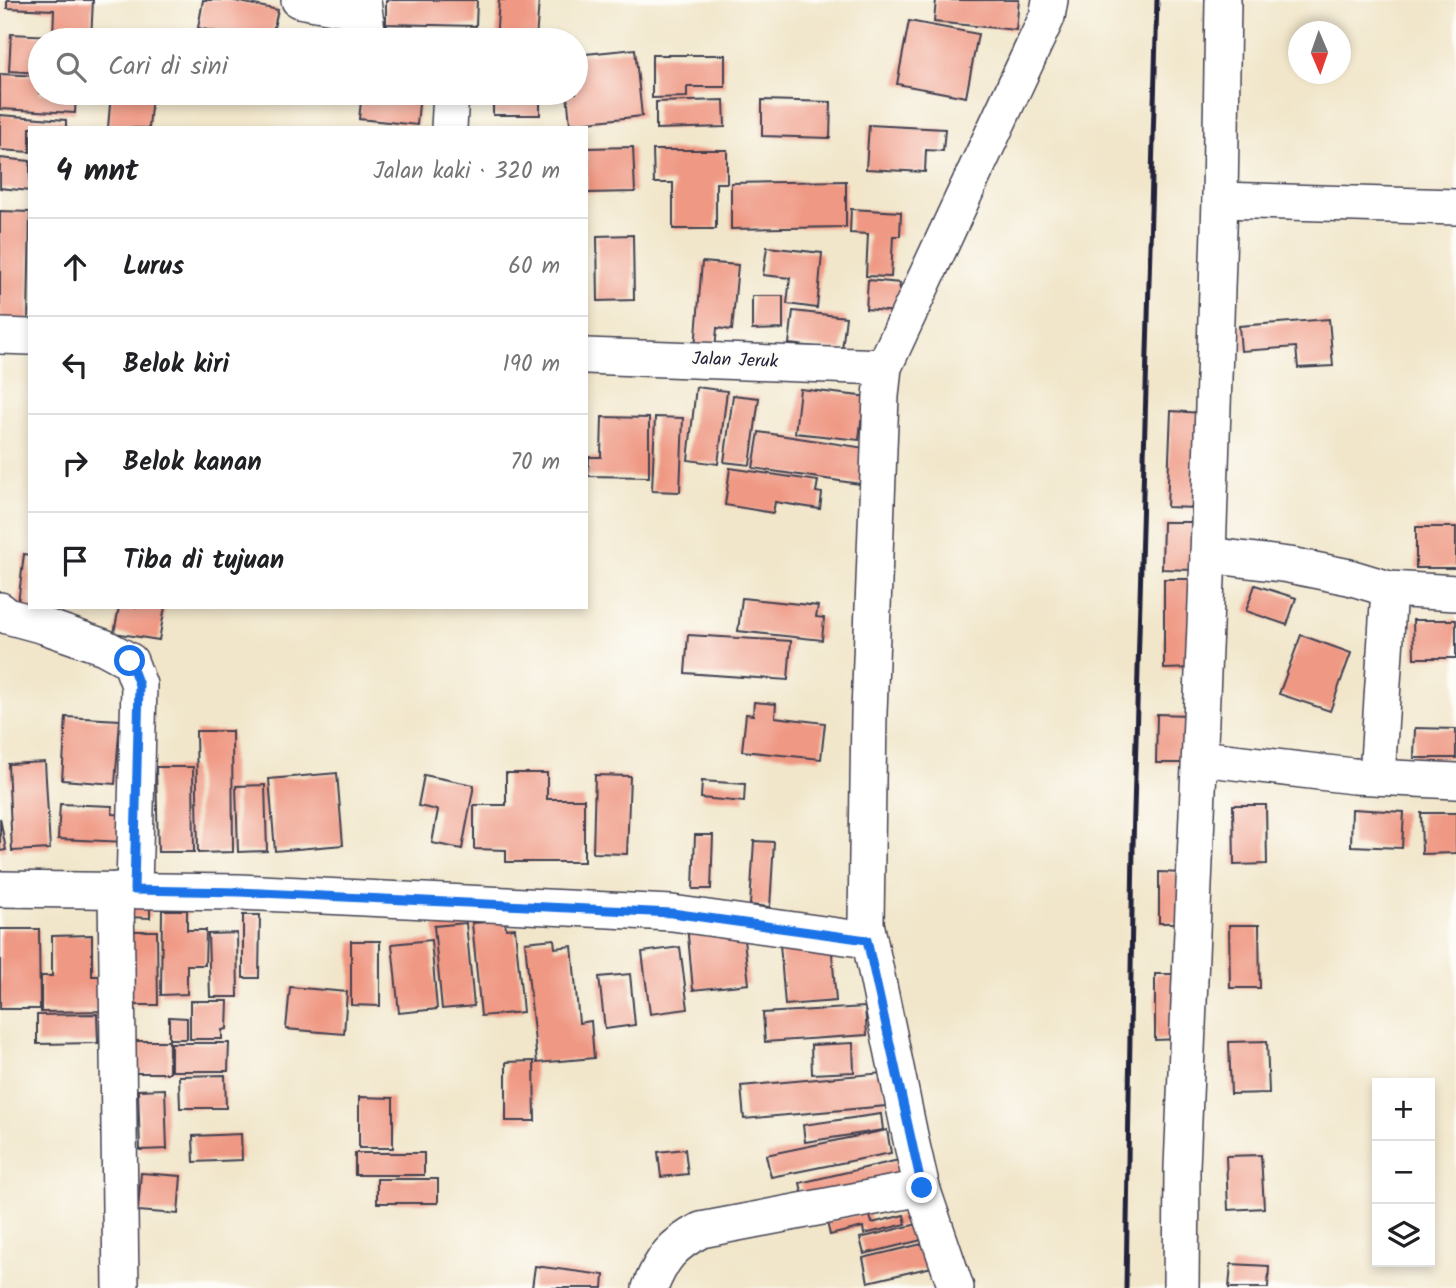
<!DOCTYPE html>
<html lang="id">
<meta charset="utf-8">
<style>
body{margin:0;font-family:Kalam,sans-serif;background:#f6f6f6;color:#202124}
.controls{position:absolute;right:21px;bottom:21px;display:grid;overflow:hidden;border-radius:0px;box-shadow:0 4px 10px #0003}
.controls button{width:63px;height:63px;display:grid;place-items:center;padding:0;border:0;border-bottom:2px solid #e0e0e0;background:#fff;color:#202124;font:35px sans-serif}
.compass{position:absolute;left:1288px;top:21px;width:63px;height:63px;border-radius:50%;background:#fff;box-shadow:0 4px 10px #0003;rotate:178deg}
.stop{position:absolute;width:21px;height:21px;margin:-16px;border:5px solid #1a73e8;border-radius:50%;background:#fff}
.stop.end{background:#1a73e8;border-color:#fff;box-shadow:0 2px 7px #0008}
.list{margin:0;padding:0;list-style:none}
h2{display:flex;justify-content:space-between;align-items:center;height:91px;margin:0;padding:0 28px;font-size:30px}
h2 small{font-size:23px;font-weight:400;color:#757577}
.list li{display:grid;grid-template-columns:46px 1fr auto;gap:21px;align-items:center;box-sizing:border-box;height:98px;padding:0 28px;border-top:2px solid #e0e0e0}
.list b{display:block;font-size:26px;white-space:nowrap}
.list em{font-size:23px;font-style:normal;color:#757577}
.icon{flex:none;width:38px;height:38px;fill:none;stroke:currentColor;stroke-width:2;stroke-linecap:round;stroke-linejoin:round}
.map{position:relative;flex:none;width:1456px;height:1288px;overflow:hidden}
.search{position:absolute;background:#fff;box-shadow:0 4px 10px #0003;left:28px;top:28px;width:560px;height:77px;display:flex;align-items:center;gap:18px;box-sizing:border-box;padding:0 24px;border-radius:38px;color:#757577;font-size:26px}
.panel{position:absolute;background:#fff;box-shadow:0 4px 10px #0003;left:28px;top:126px;width:560px;height:483px;border-radius:0px}
.map>svg:first-child{display:block}
.building{fill:#ef9883}
.lines{fill:none;stroke-linecap:round;stroke-linejoin:round}
.minor-casing{stroke:#413f50;stroke-width:38}
.minor{stroke:#fff;stroke-width:35}
.rail{stroke:#22223b;stroke-width:5}
.route{stroke:#1a73e8;stroke-width:9}
.labels{text-anchor:middle;dominant-baseline:central;stroke-width:5;stroke-linejoin:round;paint-order:stroke}
.street-label{font-size:18px;fill:#22223b;stroke:#fdfcf7}
</style>
<div class="map">
<svg width="1456" height="1288" viewBox="0 0 1456 1288">
<rect width="100%" height="100%" fill="#fdfcf7"/>
<filter id="ink" filterUnits="userSpaceOnUse"><feTurbulence type="fractalNoise" baseFrequency=".0143" numOctaves="2"/><feDisplacementMap in="SourceGraphic" scale="14" xChannelSelector="R" yChannelSelector="G"/><feConvolveMatrix kernelMatrix="1 2 1 2 8 2 1 2 1" color-interpolation-filters="sRGB"/></filter>
<filter id="wash" filterUnits="userSpaceOnUse"><feTurbulence type="fractalNoise" baseFrequency=".00686" numOctaves="4" result="noise"/><feDisplacementMap in="SourceGraphic" scale="28" xChannelSelector="R" yChannelSelector="G"/><feGaussianBlur stdDeviation="1.57" result="paint"/><feColorMatrix in="noise" values="0 0 0 0 0 0 0 0 0 0 0 0 0 0 0 0 0 1.4 0 .05"/><feComposite in="paint" operator="in"/></filter>
<g filter="url(#wash)">
<rect width="100%" height="100%" fill="#f1e6ca"/>
<g id="blocks">
<g class="building">
<path d="M7 0H93L91 40H40V73L9 71 11 34 53 36 54 10 7 8Z"/>
<path d="M203 0H231L278 10 271 40H256L198 28Z"/>
<path d="M386 0H477L476 26 386 24Z"/>
<path d="M499 0H539L536 40H496Z"/>
<path d="M936 0H1019L1016 30 934 22Z"/>
<path d="M909 21 978 34 966 97 897 84Z"/>
<path d="M186 34 212 39V40H185Z"/>
<path d="M635 49 642 116 570 124 567 93H576V55Z"/>
<path d="M652 55H725V87H687V97L652 98Z"/>
<path d="M0 74 40 76V93H76L75 113 0 109Z"/>
<path d="M111 93 152 95 149 128H108Z"/>
<path d="M362 93H420L417 125 359 119Z"/>
<rect x="493" y="93" width="47" height="22"/>
<path d="M724 100 725 127 656 129V102Z"/>
<path d="M762 100 831 102 830 138 762 136Z"/>
<path d="M0 115 66 120V128H30V152L0 150Z"/>
<path d="M869 125 945 129 943 151 926 150 925 172 866 169Z"/>
<path d="M633 147 635 192 587 193 586 148Z"/>
<path d="M653 150H727V183H716V229H673V183H654Z"/>
<path d="M0 158 30 161V191L0 188Z"/>
<path d="M846 181V227L731 229V183Z"/>
<path d="M851 209 901 212 900 236H893L891 277 866 276 868 234 850 233Z"/>
<path d="M0 211 30 212 28 323 0 322Z"/>
<path d="M633 235 634 300 598 301 597 236Z"/>
<path d="M767 247 822 253 817 308 787 304 790 278 763 275Z"/>
<path d="M702 262 738 265 732 330 717 328 715 350 695 348Z"/>
<path d="M868 280 900 283 897 312 866 309Z"/>
<path d="M752 296H783V329L752 330Z"/>
<path d="M793 311 846 317 842 350 789 344Z"/>
<path d="M1329 319 1333 366 1298 368 1296 347 1241 351 1239 326Z"/>
<path d="M696 387 727 391 718 464 688 460Z"/>
<path d="M800 389 868 397 866 421H861L859 440 795 433Z"/>
<path d="M733 395 759 398 750 465 724 462Z"/>
<path d="M1171 411 1201 413 1197 508 1167 507Z"/>
<path d="M602 417 649 418V477L588 476 589 457H601Z"/>
<path d="M655 417 683 418 680 492 652 491Z"/>
<path d="M759 432 865 448 860 484 753 468Z"/>
<path d="M730 468 818 481 816 492 822 493 820 509 775 502 773 513 725 505Z"/>
<path d="M1163 522H1194V570L1162 569Z"/>
<rect x="1416" y="527" width="40" height="41"/>
<path d="M24 554 30 555V607H50L49 616 17 612Z"/>
<path d="M1164 579H1193V668L1164 669Z"/>
<path d="M1255 585 1296 598 1287 625 1246 611Z"/>
<path d="M742 598 818 606 816 617 824 618 822 640 738 631Z"/>
<path d="M119 607H165L159 640 114 633Z"/>
<path d="M1413 620H1456V658H1414Z"/>
<path d="M688 635 791 641 788 680 685 673Z"/>
<path d="M1301 635 1351 653 1330 711 1279 694Z"/>
<path d="M754 702 776 704 775 717 825 723 821 759 742 751 746 714 753 715Z"/>
<path d="M1157 714 1188 715 1187 763H1156Z"/>
<path d="M66 717 120 720 115 784 62 780Z"/>
<path d="M1415 728 1456 729V758H1414Z"/>
<path d="M196 731H232L233 852 198 853Z"/>
<path d="M45 762 50 849 12 851 8 764Z"/>
<path d="M156 767H193L194 852H158Z"/>
<path d="M337 773 343 845 275 851 269 779Z"/>
<path d="M506 773H547V799H584V862H506V850L474 849V805H506Z"/>
<path d="M424 775 474 785 462 849 432 843 438 810 418 806Z"/>
<path d="M595 775 630 776 627 854 593 853Z"/>
<path d="M702 781 745 784 744 802 701 798Z"/>
<path d="M265 785 267 851 238 852 236 786Z"/>
<path d="M60 804 112 806V814L128 815 127 842 58 839Z"/>
<path d="M1233 805H1266L1267 864 1234 865Z"/>
<path d="M1352 809 1404 812 1402 848 1351 846Z"/>
<path d="M1421 813H1456V853L1422 854Z"/>
<path d="M0 818 6 850 0 851Z"/>
<path d="M695 835H713L711 889H693Z"/>
<path d="M754 841 774 842 770 907 750 905Z"/>
<path d="M1159 872 1182 873 1181 923H1159Z"/>
<path d="M129 902 150 903V918L129 917Z"/>
<path d="M162 910H187V930H206L205 965H187V994L161 995Z"/>
<path d="M243 915H260L259 978H243Z"/>
<path d="M505 921 506 929 515 928 523 1012 481 1016 472 923Z"/>
<path d="M466 923 474 1006 442 1009 434 926Z"/>
<path d="M687 925 743 931 749 984 693 990Z"/>
<path d="M1229 925H1259L1260 988H1230Z"/>
<path d="M0 929H39L40 1009H0Z"/>
<path d="M128 931H157L158 1005H121Z"/>
<path d="M237 933 238 997H210L208 934Z"/>
<path d="M92 935V976H106L107 1011 41 1012V976H52V936Z"/>
<path d="M554 939 555 948 572 946 579 1023 591 1021 594 1058 537 1063 525 942Z"/>
<path d="M431 940 437 1009 399 1013 392 944Z"/>
<path d="M351 941H380V1006L351 1005Z"/>
<path d="M831 941 836 1001 785 1005 780 944Z"/>
<path d="M680 947 688 1009 650 1014 642 952Z"/>
<path d="M630 974 635 1025 605 1029 599 977Z"/>
<path d="M1155 974H1180L1181 1039 1155 1040Z"/>
<path d="M290 987 347 992 344 1034 286 1029Z"/>
<path d="M190 1001H228L227 1029 222 1030V1039H190Z"/>
<path d="M865 1007 867 1035 765 1042 763 1013Z"/>
<path d="M97 1014 98 1043 37 1044V1015Z"/>
<path d="M169 1017 187 1018V1039H169Z"/>
<path d="M121 1041H169V1073H122Z"/>
<path d="M1267 1041 1269 1093 1231 1094 1229 1042Z"/>
<path d="M171 1043H229L228 1071H171Z"/>
<path d="M853 1043 854 1072 812 1074 811 1045Z"/>
<path d="M534 1061 535 1121H506V1062Z"/>
<path d="M883 1073 886 1106 744 1119 741 1086Z"/>
<path d="M225 1075 226 1108H180L179 1076Z"/>
<path d="M165 1089 167 1149 140 1150 138 1090Z"/>
<path d="M359 1097 393 1098V1148H359Z"/>
<path d="M881 1114 883 1130 805 1142 803 1125Z"/>
<path d="M887 1130 891 1153 771 1177 766 1155Z"/>
<path d="M241 1134 242 1160 194 1162 193 1136Z"/>
<path d="M685 1149 688 1174 661 1177 658 1152Z"/>
<rect x="355" y="1153" width="69" height="22"/>
<path d="M1261 1155 1264 1208 1228 1210 1226 1156Z"/>
<path d="M899 1160 905 1185 806 1208 800 1183Z"/>
<path d="M141 1173 181 1176 178 1214 138 1211Z"/>
<rect x="377" y="1179" width="61" height="24"/>
<path d="M869 1212 872 1223 904 1215 906 1224 864 1234 863 1227 830 1235 827 1222Z"/>
<path d="M926 1222 930 1238 864 1254 860 1238Z"/>
<path d="M926 1243 932 1267 868 1282 863 1258Z"/>
<path d="M1231 1264 1269 1266 1268 1288H1229Z"/>
<path d="M535 1266 604 1275 603 1288H532Z"/>
</g>
</g>
</g>
<g filter="url(#ink)">
<use href="#blocks" fill-opacity="0" stroke="#413f50" stroke-width="2"/>
<g class="lines">
<g class="minor-casing">
<g id="minor">
<path d="M299 0 345 8 357 7 363 0"/>
<path d="M363 1 368 37 375 40"/>
<path d="M449 128 451 93"/>
<path d="M1220 200 1456 207"/>
<path d="M0 336 30 337"/>
<path d="M586 356 884 367"/>
<path d="M1208 555 1289 565 1349 577 1389 589 1456 593"/>
<path d="M0 610 7 616 44 626 104 647 130 661 139 685 134 890"/>
<path d="M1200 758 1353 776 1456 781"/>
<path d="M1377 777 1389 589"/>
<path d="M0 889 239 892 672 913 867 940"/>
<path d="M116 890 121 1288"/>
<path d="M650 1288C662 1258 672 1245 701 1230L922 1188"/>
<path d="M956 1288 922 1188 912 1145 866 923 869 713 881 396 884 367 1047 17 1050 0"/>
<path d="M1181 1288 1182 1167 1208 555 1220 200 1223 0"/>
</g>
</g>
<use href="#minor" class="minor"/>
<path class="rail" d="M1126 1288 1133 846 1157 0"/>
</g>
</g>
<g class="lines" filter="url(#ink)">
<path class="route" d="M130 661 139 685 134 890 239 892 672 913 867 940 922 1188"/>
</g>
<g class="labels">
<g class="street-label">
<text transform="translate(735 361) rotate(2)">Jalan Jeruk</text>
</g>
</g>
</svg>
<div class="controls">
<button>+</button>
<button>−</button>
<button><svg class="icon" aria-label="layers" viewBox="0 0 24 24"><path d="M12 4l9 5-9 5-9-5zM3 14l9 5 9-5"/></svg></button>
</div>
<svg class="compass" viewBox="-18 -18 36 36"><path d="M0-13l5 13h-10z" fill="#e53935"/><path d="M0 13l5-13h-10z" fill="#757577"/></svg>
<div class="stop" style="left:130px;top:661px"></div>
<div class="stop end" style="left:922px;top:1188px"></div>
<div class="search"><svg class="icon" aria-label="search" viewBox="0 0 24 24"><circle cx="10" cy="10" r="6"/><path d="M15 15l6 6"/></svg>Cari di sini</div>
<section class="panel">
<h2>4 mnt<small>Jalan kaki · 320 m</small></h2>
<ul class="list">
<li><svg class="icon" aria-label="ahead" viewBox="0 0 24 24"><path d="M12 20V5M6 11l6-6 6 6"/></svg><div><b>Lurus</b></div><em>60 m</em></li>
<li><svg class="icon" aria-label="left" viewBox="0 0 24 24"><path d="M17 20v-9H6M10 6l-5 5 5 5"/></svg><div><b>Belok kiri</b></div><em>190 m</em></li>
<li><svg class="icon" aria-label="right" viewBox="0 0 24 24"><path d="M7 20v-9h11M14 6l5 5-5 5"/></svg><div><b>Belok kanan</b></div><em>70 m</em></li>
<li><svg class="icon" aria-label="arrive" viewBox="0 0 24 24"><path d="M6 21V4h12l-3 4 3 4H6"/></svg><div><b>Tiba di tujuan</b></div></li>
</ul>
</section>
</div>
